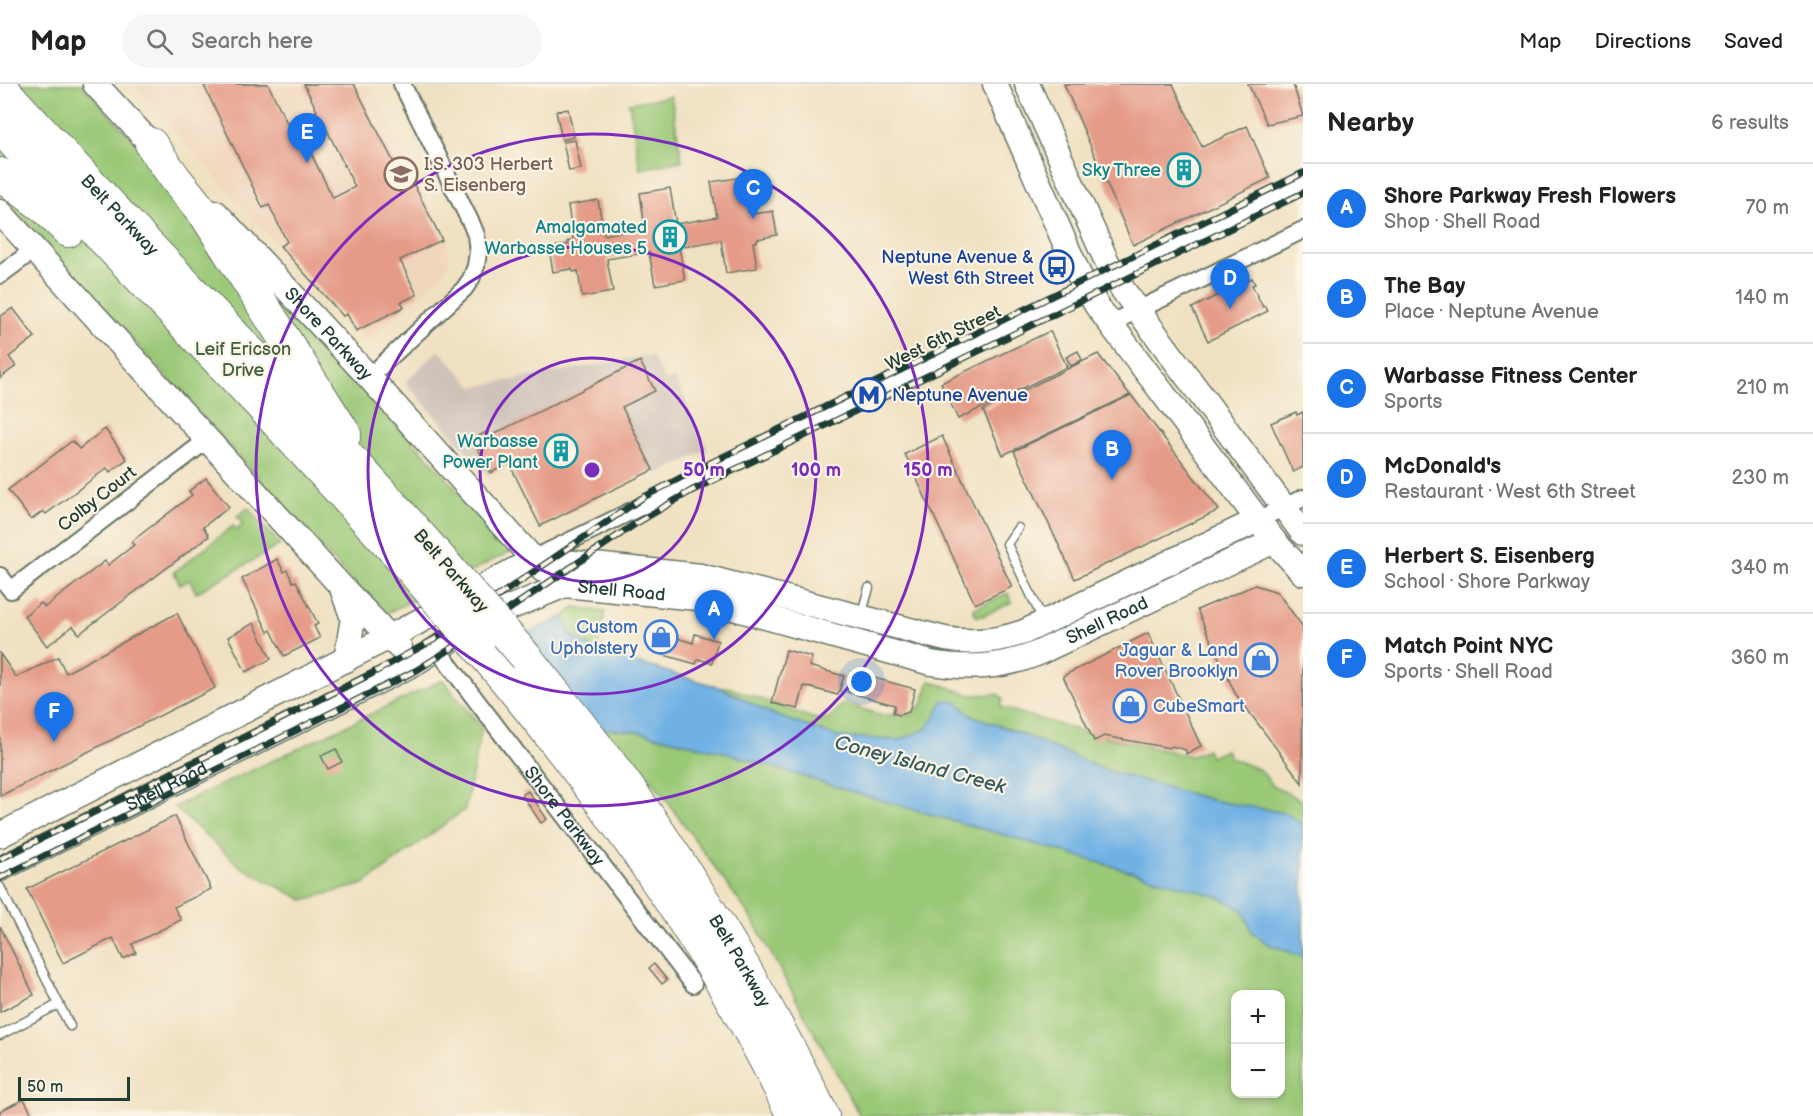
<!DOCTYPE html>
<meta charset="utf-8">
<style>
body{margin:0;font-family:"Balsamiq Sans",sans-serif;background:#f6f6f6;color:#222}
.controls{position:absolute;right:18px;bottom:18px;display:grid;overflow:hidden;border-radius:12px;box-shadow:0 3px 9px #0003}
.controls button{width:54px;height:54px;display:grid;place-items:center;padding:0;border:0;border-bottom:2px solid #e0e0e0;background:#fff;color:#222;font:30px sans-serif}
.scale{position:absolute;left:18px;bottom:15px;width:112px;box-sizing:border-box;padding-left:6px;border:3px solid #1f3d34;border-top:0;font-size:16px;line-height:21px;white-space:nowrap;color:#1f3d34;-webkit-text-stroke:4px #fcf5e5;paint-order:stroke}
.you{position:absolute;left:862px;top:598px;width:21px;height:21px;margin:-15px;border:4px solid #fff;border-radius:50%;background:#1a73e8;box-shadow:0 0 0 9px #1a73e833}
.badge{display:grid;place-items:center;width:39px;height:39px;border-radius:50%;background:#1a73e8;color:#fff;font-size:20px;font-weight:700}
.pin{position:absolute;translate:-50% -50px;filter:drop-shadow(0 2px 3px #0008)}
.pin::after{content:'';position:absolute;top:32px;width:21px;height:18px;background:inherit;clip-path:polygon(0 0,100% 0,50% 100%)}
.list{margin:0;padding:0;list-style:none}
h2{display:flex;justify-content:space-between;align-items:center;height:78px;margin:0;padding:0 24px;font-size:26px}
h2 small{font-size:20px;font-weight:400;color:#767676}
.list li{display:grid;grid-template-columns:39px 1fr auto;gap:18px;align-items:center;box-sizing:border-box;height:90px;padding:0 24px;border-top:2px solid #e0e0e0}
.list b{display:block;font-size:22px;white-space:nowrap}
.list p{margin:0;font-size:20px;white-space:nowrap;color:#767676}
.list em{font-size:20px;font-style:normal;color:#767676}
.icon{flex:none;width:33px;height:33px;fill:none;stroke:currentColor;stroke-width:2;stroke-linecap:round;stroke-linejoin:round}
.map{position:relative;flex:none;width:1303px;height:1032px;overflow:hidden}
header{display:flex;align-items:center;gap:36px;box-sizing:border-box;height:84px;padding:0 30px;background:#fff;border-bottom:2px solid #e0e0e0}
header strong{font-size:28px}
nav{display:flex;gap:33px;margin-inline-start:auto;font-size:21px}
.search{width:420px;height:54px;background:#f6f6f6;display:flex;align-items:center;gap:15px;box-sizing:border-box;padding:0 21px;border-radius:33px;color:#767676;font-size:22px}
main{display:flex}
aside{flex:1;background:#fff}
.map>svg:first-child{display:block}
.built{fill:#f0d6bc}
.industrial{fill:#cec2b9}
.green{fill:#99c876;stroke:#5c8255;stroke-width:1.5;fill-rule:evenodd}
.water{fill:#70b1e4;stroke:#48778c;stroke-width:1.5}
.building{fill:#e59b88;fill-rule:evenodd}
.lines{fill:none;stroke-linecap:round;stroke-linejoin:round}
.service-casing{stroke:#687666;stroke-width:11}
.minor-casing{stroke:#687666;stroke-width:20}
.secondary-casing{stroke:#687666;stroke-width:27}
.motorway-casing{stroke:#687666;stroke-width:34}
.service{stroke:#fff;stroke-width:8}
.minor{stroke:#fff;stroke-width:16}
.secondary{stroke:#fff;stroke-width:24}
.motorway{stroke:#fff;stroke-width:32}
.rail-casing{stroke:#1f3d34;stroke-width:7}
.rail{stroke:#fcf5e5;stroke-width:4.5;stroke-dasharray:14;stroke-linecap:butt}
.motorway-bridge-casing{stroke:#687666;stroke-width:34;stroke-linecap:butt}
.motorway-bridge{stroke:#fff;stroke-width:32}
.ring{fill:none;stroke:#7b2cbf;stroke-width:3}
.labels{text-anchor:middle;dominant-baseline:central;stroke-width:4.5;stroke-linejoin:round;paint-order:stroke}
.education-label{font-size:18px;fill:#785e54;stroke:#fcf5e5;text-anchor:start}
.culture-label{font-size:18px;fill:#0d838f;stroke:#fcf5e5;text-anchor:end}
.street-label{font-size:18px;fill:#1f3d34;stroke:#fcf5e5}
.transit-label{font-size:18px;fill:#164399;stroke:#fcf5e5;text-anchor:end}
.park-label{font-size:18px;fill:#3e6044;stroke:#fcf5e5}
.shop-label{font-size:18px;fill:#366cbe;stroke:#fcf5e5;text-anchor:end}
.water-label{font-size:20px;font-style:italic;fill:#335a60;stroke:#fcf5e5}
.centre{fill:#7b2cbf;stroke:#fcf5e5;stroke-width:3}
.ring-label{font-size:18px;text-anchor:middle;font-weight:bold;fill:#7b2cbf;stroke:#fcf5e5;stroke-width:4.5;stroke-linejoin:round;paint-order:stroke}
</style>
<header>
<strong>Map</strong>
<div class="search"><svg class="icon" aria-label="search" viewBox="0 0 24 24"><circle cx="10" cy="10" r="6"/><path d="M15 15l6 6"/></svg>Search here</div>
<nav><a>Map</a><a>Directions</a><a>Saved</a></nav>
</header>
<main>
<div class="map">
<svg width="1303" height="1032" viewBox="0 0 1303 1032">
<rect width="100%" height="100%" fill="#fcf5e5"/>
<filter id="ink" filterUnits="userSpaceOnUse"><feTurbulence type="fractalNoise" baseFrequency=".0167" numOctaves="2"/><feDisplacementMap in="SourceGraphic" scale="12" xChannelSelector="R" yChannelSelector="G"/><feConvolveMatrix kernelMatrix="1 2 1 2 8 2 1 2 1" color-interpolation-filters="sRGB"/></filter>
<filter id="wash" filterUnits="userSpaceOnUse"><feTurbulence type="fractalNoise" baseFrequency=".008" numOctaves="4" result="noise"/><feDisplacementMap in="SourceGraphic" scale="24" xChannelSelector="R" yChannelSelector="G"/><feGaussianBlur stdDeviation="1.35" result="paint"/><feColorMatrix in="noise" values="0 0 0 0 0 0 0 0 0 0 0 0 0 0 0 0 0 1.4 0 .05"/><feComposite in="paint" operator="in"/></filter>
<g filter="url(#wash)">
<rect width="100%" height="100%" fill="#f0e1c2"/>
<path class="built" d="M132 0H370L446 154 450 173 444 189 366 258Z"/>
<path class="industrial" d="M439 266 473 303 652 271 665 297 675 294 708 366 655 391 652 386 540 442 509 380 488 391 405 298Z"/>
<g class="green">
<path d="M0 0H82L137 60 239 163 512 467 383 531 0 109Z"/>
<path d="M671 12 682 77 640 85 629 19Z"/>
<path d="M248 424 280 461 196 509 190 496 180 501 174 488 233 442 236 446 243 441 237 432Z"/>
<path d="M1008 509 1012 518 983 532H976L973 525Z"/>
<path d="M575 523 605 528 597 567 570 551 563 533Z"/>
<path d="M443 596 482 644 465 725 364 800 303 816 241 783 174 723Z"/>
<path d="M930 597 971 611 998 610 1003 615 1000 623 1087 649 1191 672 1207 665 1210 673 1226 666 1230 674 1261 686 1273 702 1303 717V741L1286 729 1215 717 1105 686 1019 649 970 631 958 619 942 617 936 632 926 645 900 656 838 653 774 631 722 604 728 603 815 635H828L844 619 881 631H911L923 619Z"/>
<path d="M592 644 635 647 724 668 856 709 1217 812 1243 826 1252 848 1268 860 1303 873V1032H860L752 835 649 692H627ZM1236 910H1280V1010H1236Z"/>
</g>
<path class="water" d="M563 533 571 551 597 567 722 604 774 631 838 653 900 656 926 645 936 632 942 617 949 616 958 619 970 631 1019 649 1105 686 1215 717 1286 729 1303 741V873L1268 860 1252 848 1243 826 1217 812 856 709 724 668 635 647 592 644 526 550Z"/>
<g id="blocks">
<g class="building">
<path d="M209 0H268L288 41 317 27 304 0H354L395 81 402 77 442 156 400 176 417 211 401 218 404 223 356 247 347 230 343 232 280 162 287 158 269 121 263 124 204 2ZM321 34 355 103 333 114 299 45Z"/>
<path d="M1064 0H1173L1202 63 1247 42 1270 94 1133 161Z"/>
<path d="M1248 0H1293L1303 32 1267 40Z"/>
<path d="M568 25 574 53 562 56 556 27Z"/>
<path d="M575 56 581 85 569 87 563 58Z"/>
<path d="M743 93 748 128 752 127 753 130 773 127 777 151 757 155V158H753L757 184 726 189 721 156 679 163 685 196 655 201 649 168 607 175 613 208 582 213 578 187 573 188 572 185 553 188 549 164 569 160 568 157 573 156 568 121 598 116 604 151 645 144 640 109 670 104 676 140 717 133 711 98Z"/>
<path d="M1252 194 1255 200 1252 201 1263 223 1265 222 1268 227 1208 257 1192 224Z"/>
<path d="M13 224 35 253 9 273 16 282 0 294V233Z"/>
<path d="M1050 247 1067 283 958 335 941 299Z"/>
<path d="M1078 267 1082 276 1071 282 1066 273Z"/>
<path d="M1098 270 1130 311 1003 371 983 326Z"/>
<path d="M640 277 655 307 622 323 653 386 540 442 509 379 491 389 473 355 488 347 490 352Z"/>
<path d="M1131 311 1219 426 1075 495 1014 367Z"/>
<path d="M1296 328 1297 331 1303 328V383L1293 388 1271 339Z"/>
<path d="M105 345 127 375 110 388 107 384 46 430 43 427 31 436 8 406 72 357 79 365Z"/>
<path d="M942 352 1012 503 975 520 905 370Z"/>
<path d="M206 394 229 423 203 443 209 452 79 550 73 542 47 562 24 532 41 519 45 523 105 477 108 481 134 461 131 458 192 411 189 407Z"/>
<path d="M277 475 284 488 287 486 293 498 296 497 318 540 314 542 320 554 284 572 271 546 268 548 242 495Z"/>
<path d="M1255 501 1277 508 1303 543 1302 699 1235 609 1197 526Z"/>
<path d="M177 529 215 604 0 712V570L16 593 58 573 66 589Z"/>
<path d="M254 539 271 575 246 588 228 553Z"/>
<path d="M655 547 693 559 695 550 718 557 712 579 698 575 696 580 650 567Z"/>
<path d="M1148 549 1201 662 1186 670V666L1172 662 1170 664 1104 652 1094 657 1063 592Z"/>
<path d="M786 566 812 573 809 582 844 592 838 611 804 602 798 625 772 619Z"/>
<path d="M852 588 915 605 909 628 899 631 893 629 895 621 847 608Z"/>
<path d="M336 665 342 678 328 685 321 672Z"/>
<path d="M528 707 547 735 541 739 522 711Z"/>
<path d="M175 732 211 805 174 823 181 836 132 860 136 869 123 875 113 854 63 879 27 805Z"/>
<path d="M0 842 34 911 0 928Z"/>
<path d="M654 880 667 896 662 900 649 884Z"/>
<path d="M24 1015 33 1032H0V1027Z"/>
</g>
</g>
</g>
<g filter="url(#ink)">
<use href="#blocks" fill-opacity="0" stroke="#687666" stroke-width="1.5"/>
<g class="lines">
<g class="service-casing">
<g id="service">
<path d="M1018 444 1007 460 1043 536"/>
<path d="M861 532 869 504"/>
<path d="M0 803 70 942"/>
<path d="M0 951 59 920"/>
</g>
</g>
<g class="minor-casing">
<g id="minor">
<path d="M0 191 35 165"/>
<path d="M1109 240 1303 146"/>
<path d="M369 293 464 205 471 195 476 182 478 168 476 151 472 141 402 0"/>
<path d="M1258 436 1303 414"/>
<path d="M535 474 1303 100"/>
<path d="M0 492 11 506 207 356"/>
<path id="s1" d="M437 565 693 900"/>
</g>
</g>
<g class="secondary-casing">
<g id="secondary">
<path d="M95 0 163 73"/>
<path d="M995 0 1079 191 1097 222 1274 457 1303 489"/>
<path d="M1027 0 1107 178 1123 206 1303 449"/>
<path d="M0 128 341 502 400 564"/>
<path id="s2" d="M216 129 369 293 543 486"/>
<path d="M343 507 353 534 346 576"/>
<path d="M0 751 403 546 535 475 701 492 945 555C972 560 998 557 1024 548L1258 436"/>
<path id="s3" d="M0 785 415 579 482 535 565 501 697 514 931 579C968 585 1001 584 1036 570L1274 457"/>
</g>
</g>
<g class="motorway-casing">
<g id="motorway">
<path id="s4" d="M0 2C141 158 291 305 430 463"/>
<path d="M0 43 50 99 270 331 405 478"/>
<path d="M151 60 175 94 206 132 345 350"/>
<path d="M0 90 44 123 68 147"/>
<path d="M478 563C596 702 715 867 793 1032"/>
<path id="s5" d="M526 573C569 627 613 680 651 736 715 830 774 929 823 1032"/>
</g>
</g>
<use href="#service" class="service"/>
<use href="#minor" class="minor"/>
<use href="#secondary" class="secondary"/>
<use href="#motorway" class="motorway"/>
<g class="rail-casing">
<g id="rail">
<path d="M0 775 373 589 435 555 642 414 684 392 1303 89"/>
<path d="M0 794 417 586 449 566 635 440 691 407 1303 109"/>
</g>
</g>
<use href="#rail" class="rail"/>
<g class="motorway-bridge-casing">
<g id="motorway-bridge">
<path d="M430 463 526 573"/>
<path d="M405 478 478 563"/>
</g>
</g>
<use href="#motorway-bridge" class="motorway-bridge"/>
</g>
</g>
<g class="ring">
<circle cx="592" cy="386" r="112"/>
<circle cx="592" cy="386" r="224"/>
<circle cx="592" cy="386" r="336"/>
</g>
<defs>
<g id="building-ring" transform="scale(1.725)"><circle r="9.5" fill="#fcf5e5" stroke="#0f9aa8" stroke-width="1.5"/><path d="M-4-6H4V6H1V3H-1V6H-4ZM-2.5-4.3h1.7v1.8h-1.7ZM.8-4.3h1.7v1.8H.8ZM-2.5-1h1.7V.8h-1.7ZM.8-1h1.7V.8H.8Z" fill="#0f9aa8"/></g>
<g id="school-ring" transform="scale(1.725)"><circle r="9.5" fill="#fcf5e5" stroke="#8d6e63" stroke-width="1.5"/><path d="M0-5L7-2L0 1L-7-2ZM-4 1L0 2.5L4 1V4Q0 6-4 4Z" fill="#8d6e63"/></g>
<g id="bus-ring" transform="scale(1.725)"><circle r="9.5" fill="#fcf5e5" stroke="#1a4fb4" stroke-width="1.5"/><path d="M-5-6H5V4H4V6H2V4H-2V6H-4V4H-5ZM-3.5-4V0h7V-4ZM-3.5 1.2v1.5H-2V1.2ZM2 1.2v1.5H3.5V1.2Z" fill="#1a4fb4"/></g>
<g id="metro-ring" transform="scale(1.725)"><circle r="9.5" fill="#fcf5e5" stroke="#1a4fb4" stroke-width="1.5"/><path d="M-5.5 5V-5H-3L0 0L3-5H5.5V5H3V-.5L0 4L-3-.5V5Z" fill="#1a4fb4"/></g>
<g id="shop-ring" transform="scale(1.725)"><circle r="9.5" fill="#fcf5e5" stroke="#3f7fe0" stroke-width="1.5"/><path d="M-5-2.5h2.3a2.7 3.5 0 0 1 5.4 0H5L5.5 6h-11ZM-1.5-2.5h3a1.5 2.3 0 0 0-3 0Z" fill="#3f7fe0"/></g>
</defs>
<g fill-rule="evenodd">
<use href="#building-ring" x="1184" y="86"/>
<use href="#school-ring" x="401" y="90"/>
<use href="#building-ring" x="670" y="153"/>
<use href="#bus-ring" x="1057" y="183"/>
<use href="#metro-ring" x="869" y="311"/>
<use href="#building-ring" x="561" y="367"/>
<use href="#shop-ring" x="661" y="553"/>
<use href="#shop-ring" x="1261" y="576"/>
<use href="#shop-ring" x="1130" y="622"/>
</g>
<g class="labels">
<g class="education-label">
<text x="424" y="80">I.S. 303 Herbert<tspan x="424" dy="21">S. Eisenberg</tspan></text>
</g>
<g class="culture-label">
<text x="1161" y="86">Sky Three</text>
<text x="647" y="143">Amalgamated<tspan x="647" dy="21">Warbasse Houses 5</tspan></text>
<text x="538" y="357">Warbasse<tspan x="538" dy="21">Power Plant</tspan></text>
</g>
<g class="street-label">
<text stroke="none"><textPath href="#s4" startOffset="176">Belt Parkway</textPath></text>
<text stroke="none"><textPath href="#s2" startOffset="165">Shore Parkway</textPath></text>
<text transform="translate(943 254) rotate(-26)">West 6th Street</text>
<text transform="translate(97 415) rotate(-38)">Colby Court</text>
<text transform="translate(451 487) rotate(49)">Belt Parkway</text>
<text stroke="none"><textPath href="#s3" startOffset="690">Shell Road</textPath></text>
<text stroke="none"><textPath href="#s3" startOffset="1194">Shell Road</textPath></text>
<text stroke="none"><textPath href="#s3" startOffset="186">Shell Road</textPath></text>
<text stroke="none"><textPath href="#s1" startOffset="210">Shore Parkway</textPath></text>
<text stroke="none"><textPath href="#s5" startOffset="372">Belt Parkway</textPath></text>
</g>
<g class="transit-label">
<text x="1034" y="173">Neptune Avenue &amp;<tspan x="1034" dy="21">West 6th Street</tspan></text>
<text x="892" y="311" text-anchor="start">Neptune Avenue</text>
</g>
<g class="park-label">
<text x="243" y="265">Leif Ericson<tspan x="243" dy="21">Drive</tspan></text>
</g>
<g class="shop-label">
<text x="638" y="543">Custom<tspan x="638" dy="21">Upholstery</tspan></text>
<text x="1238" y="566">Jaguar &amp; Land<tspan x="1238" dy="21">Rover Brooklyn</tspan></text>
<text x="1153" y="622" text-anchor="start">CubeSmart</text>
</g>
<g class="water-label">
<text transform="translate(920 681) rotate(15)">Coney Island Creek</text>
</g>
</g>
<circle cx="592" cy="386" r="9" class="centre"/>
<g class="ring-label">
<text x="704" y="392">50 m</text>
<text x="816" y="392">100 m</text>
<text x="928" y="392">150 m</text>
</g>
</svg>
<div class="controls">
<button>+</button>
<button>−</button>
</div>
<div class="scale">50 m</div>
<div class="you"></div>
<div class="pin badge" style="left:714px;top:556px">A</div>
<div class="pin badge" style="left:1112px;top:396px">B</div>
<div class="pin badge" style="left:753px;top:135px">C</div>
<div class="pin badge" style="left:1230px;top:225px">D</div>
<div class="pin badge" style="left:307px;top:79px">E</div>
<div class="pin badge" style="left:54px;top:658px">F</div>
</div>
<aside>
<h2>Nearby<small>6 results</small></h2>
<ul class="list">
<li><span class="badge">A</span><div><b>Shore Parkway Fresh Flowers</b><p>Shop · Shell Road</p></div><em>70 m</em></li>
<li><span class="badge">B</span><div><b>The Bay</b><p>Place · Neptune Avenue</p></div><em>140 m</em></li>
<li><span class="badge">C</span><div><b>Warbasse Fitness Center</b><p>Sports</p></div><em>210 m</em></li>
<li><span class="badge">D</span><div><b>McDonald's</b><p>Restaurant · West 6th Street</p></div><em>230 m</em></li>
<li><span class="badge">E</span><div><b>Herbert S. Eisenberg</b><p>School · Shore Parkway</p></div><em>340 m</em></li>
<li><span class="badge">F</span><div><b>Match Point NYC</b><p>Sports · Shell Road</p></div><em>360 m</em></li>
</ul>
</aside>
</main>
